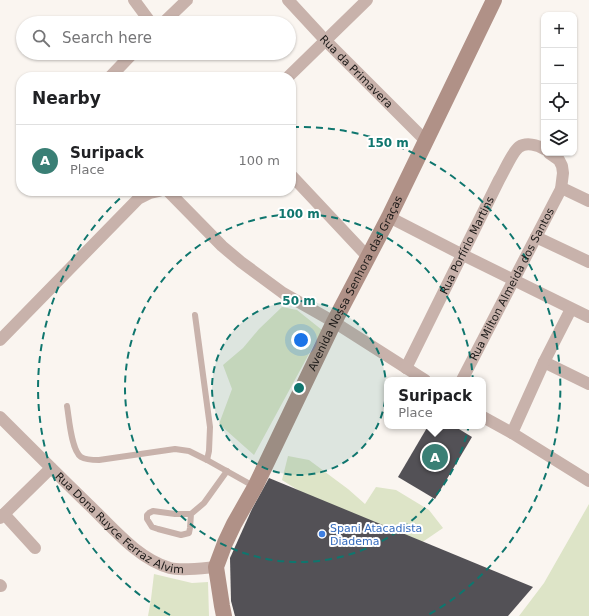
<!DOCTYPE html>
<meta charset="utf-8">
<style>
body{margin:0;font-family:"DejaVu Sans",sans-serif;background:#f2f2f2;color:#202124}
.controls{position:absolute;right:12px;top:12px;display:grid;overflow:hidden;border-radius:8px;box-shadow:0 1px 3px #0004}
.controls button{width:36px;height:36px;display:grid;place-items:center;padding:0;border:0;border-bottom:1px solid #e0e0e0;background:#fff;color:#202124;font:20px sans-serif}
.you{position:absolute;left:301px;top:340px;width:14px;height:14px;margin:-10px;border:3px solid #fff;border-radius:50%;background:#1a73e8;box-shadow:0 0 0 6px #1a73e833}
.badge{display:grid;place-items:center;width:26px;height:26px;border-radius:50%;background:#3a7f75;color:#fff;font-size:13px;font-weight:700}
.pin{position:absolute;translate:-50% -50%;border:2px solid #fff;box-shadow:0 1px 4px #0006}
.popup{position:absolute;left:384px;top:377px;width:102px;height:52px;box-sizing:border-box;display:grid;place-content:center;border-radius:8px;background:#fff;filter:drop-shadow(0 1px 3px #0005);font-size:13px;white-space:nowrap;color:#757577}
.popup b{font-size:15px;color:#202124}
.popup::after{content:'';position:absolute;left:50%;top:100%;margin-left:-8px;border:8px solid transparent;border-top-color:#fff}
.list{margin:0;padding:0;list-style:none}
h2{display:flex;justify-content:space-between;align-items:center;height:52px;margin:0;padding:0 16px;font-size:17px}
h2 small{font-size:13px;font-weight:400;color:#757577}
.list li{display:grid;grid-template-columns:26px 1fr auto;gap:12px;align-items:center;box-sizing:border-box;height:72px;padding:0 16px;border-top:1px solid #e0e0e0}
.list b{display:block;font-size:15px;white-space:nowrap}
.list p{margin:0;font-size:13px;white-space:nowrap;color:#757577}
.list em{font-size:13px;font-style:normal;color:#757577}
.icon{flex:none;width:22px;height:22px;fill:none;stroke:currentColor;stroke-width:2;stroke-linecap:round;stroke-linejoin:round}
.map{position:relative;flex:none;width:589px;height:616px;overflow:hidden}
.search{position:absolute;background:#fff;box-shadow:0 1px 3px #0004;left:16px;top:16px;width:280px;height:44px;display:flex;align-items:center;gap:10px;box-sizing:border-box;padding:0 14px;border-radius:22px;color:#757577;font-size:15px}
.panel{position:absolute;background:#fff;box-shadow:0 1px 3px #0004;left:16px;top:72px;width:280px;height:124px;border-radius:16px}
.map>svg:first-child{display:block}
.green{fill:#dde4c7}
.building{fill:#535156}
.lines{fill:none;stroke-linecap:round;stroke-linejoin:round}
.lane{stroke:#c8b2ab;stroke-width:6}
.street{stroke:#c8b2ab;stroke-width:12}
.secondary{stroke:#b09187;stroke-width:16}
.ring{fill:none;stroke:#0f766e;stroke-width:2;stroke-dasharray:7 5}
.shop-dot{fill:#3f7fe0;stroke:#fff;stroke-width:1.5}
.labels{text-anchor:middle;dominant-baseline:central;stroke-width:4;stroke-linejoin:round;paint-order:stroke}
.street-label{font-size:11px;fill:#1c1a18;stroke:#fff}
.shop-label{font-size:11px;fill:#366cbe;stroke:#fff;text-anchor:start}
.centre{fill:#0f766e;stroke:#fff;stroke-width:2}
.ring-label{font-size:12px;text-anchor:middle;font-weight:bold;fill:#0f766e;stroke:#fff;stroke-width:4;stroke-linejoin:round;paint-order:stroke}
</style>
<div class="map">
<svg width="589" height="616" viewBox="0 0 589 616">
<rect width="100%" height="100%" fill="#faf5f0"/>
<g class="green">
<path d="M282 307 297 310 322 330 254 455 219 424 232 389 223 365 243 348 259 329Z"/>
<path d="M288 456 309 460 348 489 365 504 376 487 396 490 429 510 443 528 402 556 282 480Z"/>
<path d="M589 504V616H519L544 583Z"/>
<path d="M154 574 192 583 208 582 209 616H148L151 599Z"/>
</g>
<g class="building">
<path d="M428 426H454L472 437 435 499 398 477Z"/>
<path d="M269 478 533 587 508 616H235L231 601 230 558 252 509Z"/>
</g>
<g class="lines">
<g class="lane">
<path d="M195 315 210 427 209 451 207 460"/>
<path d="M67 406C69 417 71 450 81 457 86 460 93 460 99 460L175 449 189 451 207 460 255 487"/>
<path d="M191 514 190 528 189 533 181 535 158 529 152 527 147 519V515L149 513 153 511 175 514H191L204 503 227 471"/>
</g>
<g class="street">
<path d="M134 0 151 23"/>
<path id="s1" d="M288 0 325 40 426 141"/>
<path d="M163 23 187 0"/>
<path d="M110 77 133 53"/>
<path d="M288 77 367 0"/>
<path d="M291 175 368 257"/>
<path d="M561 189 566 190 589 201"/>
<path d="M168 191 222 246 241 262 283 293 334 322 425 380"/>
<path d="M389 217 463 255 589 317"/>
<path d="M536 237 589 262"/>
<path d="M0 340 138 199 150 193 159 191"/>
<path d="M544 362 589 384"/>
<path id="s2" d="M406 368 499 180C504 172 512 152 519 147 526 142 538 145 544 149"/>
<path id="s3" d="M462 380 536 237 561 189 563 173 562 166 559 160 549 153"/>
<path id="s4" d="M0 417C29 446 59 476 89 505 113 528 138 559 170 568 182 571 204 568 216 567"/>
<path d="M483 417 512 433 589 481"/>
<path d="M512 433 544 362 571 309"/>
<path d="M4 514 35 548"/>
<path d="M0 518 51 468"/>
<path d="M0 585 1 586"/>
</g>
<path class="secondary" id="s5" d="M224 616 222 606 216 567 225 543 234 524 255 487 334 322 389 217 494 0"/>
</g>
<circle cx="299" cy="388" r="87" fill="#0f766e" fill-opacity=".12"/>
<g class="ring">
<circle cx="299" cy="388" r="87"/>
<circle cx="299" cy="388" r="174"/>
<path d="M170 615A261 261 0 0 1 128 191M292 127A261 261 0 0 1 428 615"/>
</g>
<circle class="shop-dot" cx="322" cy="534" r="4"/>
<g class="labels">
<g class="street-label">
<text stroke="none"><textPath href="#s1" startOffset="99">Rua da Primavera</textPath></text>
<text stroke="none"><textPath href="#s2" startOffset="137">Rua Porfírio Martins</textPath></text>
<text stroke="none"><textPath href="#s5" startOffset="366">Avenida Nossa Senhora das Graças</textPath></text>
<text stroke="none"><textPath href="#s3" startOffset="108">Rua Milton Almeida dos Santos</textPath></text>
<text stroke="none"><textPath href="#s4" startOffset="162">Rua Dona Ruyce Ferraz Alvim</textPath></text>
</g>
<g class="shop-label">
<text x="330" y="528">Spani Atacadista<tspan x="330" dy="13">Diadema</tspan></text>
</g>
</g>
<circle cx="299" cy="388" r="6" class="centre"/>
<g class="ring-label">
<text x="388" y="147">150 m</text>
<text x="299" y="218">100 m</text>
<text x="299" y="305">50 m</text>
</g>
</svg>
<div class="controls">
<button>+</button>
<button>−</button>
<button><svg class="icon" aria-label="locate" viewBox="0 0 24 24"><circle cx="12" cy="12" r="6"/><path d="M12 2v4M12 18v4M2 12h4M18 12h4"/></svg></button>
<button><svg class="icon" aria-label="layers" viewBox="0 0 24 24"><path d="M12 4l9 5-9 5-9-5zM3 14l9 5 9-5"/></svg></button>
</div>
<div class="you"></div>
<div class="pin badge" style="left:435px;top:457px">A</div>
<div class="popup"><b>Suripack</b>Place</div>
<div class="search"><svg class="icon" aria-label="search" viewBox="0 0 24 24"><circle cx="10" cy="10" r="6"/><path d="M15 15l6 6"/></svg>Search here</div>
<section class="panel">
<h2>Nearby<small></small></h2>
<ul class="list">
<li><span class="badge">A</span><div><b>Suripack</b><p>Place</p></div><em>100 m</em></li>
</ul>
</section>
</div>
